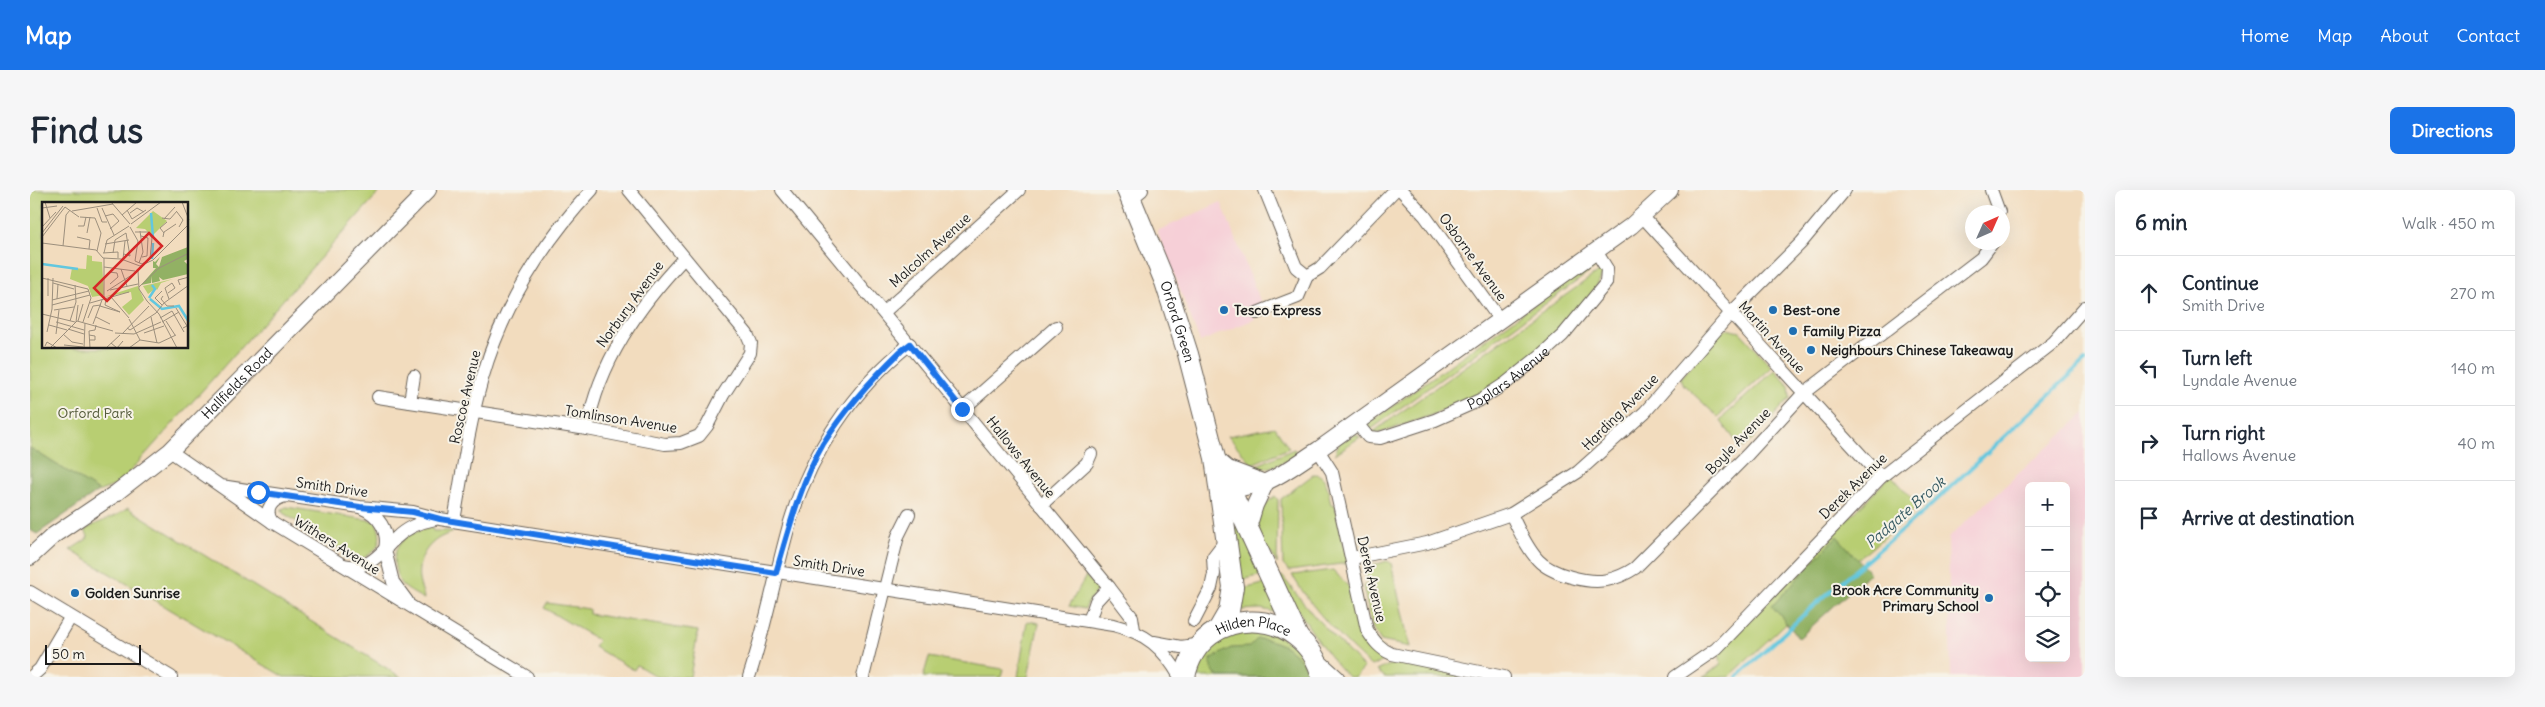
<!DOCTYPE html>
<meta charset="utf-8">
<style>
body{margin:0;font-family:Delius,sans-serif;background:#f6f6f7;color:#1f2937}
.controls{position:absolute;right:15px;bottom:15px;display:grid;overflow:hidden;border-radius:8px;box-shadow:0 5px 20px #0002}
.controls button{width:45px;height:45px;display:grid;place-items:center;padding:0;border:0;border-bottom:1px solid #e0e1e3;background:#fff;color:#1f2937;font:25px sans-serif}
.compass{position:absolute;left:1935px;top:15px;width:45px;height:45px;border-radius:50%;background:#fff;box-shadow:0 5px 20px #0002;rotate:45deg}
.scale{position:absolute;left:15px;bottom:12px;width:96px;box-sizing:border-box;padding-left:5px;border:2px solid #1c1c1c;border-top:0;font-size:14px;line-height:18px;white-space:nowrap;color:#1c1c1c;-webkit-text-stroke:4px #f7f3e8;paint-order:stroke}
.stop{position:absolute;width:15px;height:15px;margin:-11px;border:4px solid #1a73e8;border-radius:50%;background:#fff}
.stop.end{background:#1a73e8;border-color:#fff;box-shadow:0 1px 5px #0008}
.list{margin:0;padding:0;list-style:none}
h2{display:flex;justify-content:space-between;align-items:center;height:65px;margin:0;padding:0 20px;font-size:21px}
h2 small{font-size:16px;font-weight:400;color:#747a83}
.list li{display:grid;grid-template-columns:32px 1fr auto;gap:15px;align-items:center;box-sizing:border-box;height:75px;padding:0 20px;border-top:1px solid #e0e1e3}
.list b{display:block;font-size:19px;white-space:nowrap}
.list p{margin:0;font-size:16px;white-space:nowrap;color:#747a83}
.list em{font-size:16px;font-style:normal;color:#747a83}
.icon{flex:none;width:28px;height:28px;fill:none;stroke:currentColor;stroke-width:2;stroke-linecap:round;stroke-linejoin:round}
.map{position:relative;flex:none;width:2055px;height:487px;overflow:hidden;border-radius:8px}
header{display:flex;align-items:center;gap:30px;box-sizing:border-box;height:70px;padding:0 25px;background:#1a73e8;color:#fff}
header strong{font-size:24px}
nav{display:flex;gap:28px;margin-inline-start:auto;font-size:18px}
.intro{display:flex;align-items:center;justify-content:space-between;box-sizing:border-box;height:120px;padding:0 30px}
h1{margin:0;font-size:35px}
.button{padding:12px 22px;border-radius:8px;background:#1a73e8;color:#fff;font-size:18px;font-weight:700}
main{display:flex;gap:30px;padding:0 30px}
aside{flex:1;background:#fff;border-radius:8px;box-shadow:0 5px 20px #0002}
.map>svg:first-child{display:block}
.built{fill:#f6cfd7;fill-rule:evenodd}
.green{fill:#b8ce72;stroke:#6a7547;fill-rule:evenodd}
.forest{fill:#92b164;stroke:#576640}
.lines{fill:none;stroke-linecap:round;stroke-linejoin:round}
.stream{stroke:#62c7df;stroke-width:4}
.minor-casing{stroke:#675f55;stroke-width:14}
.tertiary-casing{stroke:#675f55;stroke-width:18}
.primary-casing{stroke:#675f55;stroke-width:22}
.minor{stroke:#fff;stroke-width:12}
.tertiary{stroke:#fff;stroke-width:16}
.primary{stroke:#fff;stroke-width:20}
.route{stroke:#1a73e8;stroke-width:6}
.poi-dot{fill:#1f6fb2;stroke:#f7f3e8;stroke-width:2}
.labels{text-anchor:middle;dominant-baseline:central;stroke-width:4;stroke-linejoin:round;paint-order:stroke}
.street-label{font-size:14px;fill:#1c1c1c;stroke:#f7f3e8}
.poi-label{font-size:14px;font-weight:bold;fill:#1c1c1c;stroke:#f7f3e8;text-anchor:start}
.park-label{font-size:14px;fill:#535a3a;stroke:#f7f3e8}
.water-label{font-size:15px;font-style:italic;fill:#345860;stroke:#f7f3e8}
.inset-river{fill:none;stroke:#62c7df;stroke-width:2.5}
.inset-road{fill:none;stroke:#9c8f7d;stroke-width:1}
.view{fill:#d62828;fill-opacity:0.15;stroke:#d62828;stroke-width:2.5}
.inset-edge{fill:none;stroke:#1c1c1c;stroke-width:2.5}
</style>
<header>
<strong>Map</strong>
<nav><a>Home</a><a>Map</a><a>About</a><a>Contact</a></nav>
</header>
<div class="intro"><h1>Find us</h1><a class="button">Directions</a></div>
<main>
<div class="map">
<svg width="2055" height="487" viewBox="0 0 2055 487">
<rect width="100%" height="100%" fill="#f7f3e8"/>
<filter id="ink" filterUnits="userSpaceOnUse"><feTurbulence type="fractalNoise" baseFrequency=".02" numOctaves="2"/><feDisplacementMap in="SourceGraphic" scale="10" xChannelSelector="R" yChannelSelector="G"/><feConvolveMatrix kernelMatrix="1 2 1 2 8 2 1 2 1" color-interpolation-filters="sRGB"/></filter>
<filter id="wash" filterUnits="userSpaceOnUse"><feTurbulence type="fractalNoise" baseFrequency=".0096" numOctaves="4" result="noise"/><feDisplacementMap in="SourceGraphic" scale="20" xChannelSelector="R" yChannelSelector="G"/><feGaussianBlur stdDeviation="1.12" result="paint"/><feColorMatrix in="noise" values="0 0 0 0 0 0 0 0 0 0 0 0 0 0 0 0 0 1.4 0 .05"/><feComposite in="paint" operator="in"/></filter>
<g filter="url(#wash)">
<rect width="100%" height="100%" fill="#f2dcbe"/>
<g class="built">
<path d="M1191 12 1231 113 1220 119 1225 129 1170 152 1127 41Z"/>
<path d="M2055 223V487H1921L1918 348ZM1999 296H2036V468H1999Z"/>
</g>
<g class="green">
<path d="M0 0H351L89 294 62 304 0 266ZM14 14H158V158H14Z"/>
<path d="M1561 74 1568 76 1340 240 1339 233Z"/>
<path d="M1571 80 1573 83C1567 99 1555 111 1545 124 1524 149 1488 183 1459 199 1424 218 1387 231 1349 243L1343 242Z"/>
<path d="M1698 139 1710 142 1742 177 1688 227 1654 195 1651 188 1693 140Z"/>
<path d="M1745 180 1759 196 1760 208 1714 258 1708 254 1690 230Z"/>
<path d="M1245 237 1259 258 1222 274 1198 246Z"/>
<path d="M1325 244 1330 247 1305 264 1309 253Z"/>
<path d="M1264 259 1268 265C1256 271 1242 279 1228 279L1225 276Z"/>
<path d="M1284 284C1298 284 1298 303 1301 314L1305 315 1318 373 1259 381 1253 375 1251 309Z"/>
<path d="M1861 285 1889 316 1754 435 1699 487H1674L1691 474 1689 462Z"/>
<path d="M1245 306 1248 310 1247 374 1242 364 1237 363C1227 339 1221 323 1245 306Z"/>
<path d="M256 317 345 331C356 351 347 363 328 370L253 323 251 320Z"/>
<path d="M98 318 371 487H254L40 360 57 349 58 346 55 340C69 331 85 328 98 318Z"/>
<path d="M1209 335 1232 385 1208 391 1207 375 1211 368 1204 336Z"/>
<path d="M402 338 403 341H422V343C400 348 386 368 389 390 390 397 394 403 394 409 387 405 379 401 373 396 369 393 368 387 366 382 358 356 378 341 402 338Z"/>
<path d="M1357 371 1361 373 1380 457 1351 451 1342 437 1333 396 1338 393 1336 383 1340 376Z"/>
<path d="M1303 380 1320 398H1324L1331 431 1357 465 1356 470 1341 476C1312 450 1282 419 1262 385Z"/>
<path d="M1056 386 1068 400 1059 410 1055 419 1039 416Z"/>
<path d="M1252 386 1284 426 1334 478 1325 487H1318C1290 458 1269 422 1249 388Z"/>
<path d="M1237 393 1250 423 1231 419 1209 420V400Z"/>
<path d="M517 413 559 419V424L668 441 660 487H627L607 475 604 480 564 457 568 450 514 418Z"/>
<path d="M997 431 1009 433 998 487H988Z"/>
<path d="M1236 439 1272 460 1285 487H1162L1165 475 1194 445Z"/>
<path d="M899 467 973 479 971 487H893Z"/>
<path d="M1366 469 1459 487H1355L1347 481 1365 472Z"/>
</g>
<g class="forest">
<path d="M0 258 69 301 7 344 0 340Z"/>
<path d="M1807 346 1840 383 1769 448 1742 416Z"/>
<path d="M1227 449C1248 448 1276 465 1278 487H1188L1181 478V469L1201 458 1219 457Z"/>
</g>
<g class="lines">
<path class="stream" d="M1707 487 1781 418 1898 318 2055 171"/>
</g>
</g>
<g filter="url(#ink)">
<g class="lines">
<g class="minor-casing">
<g id="minor">
<path d="M752 0 1079 397 1102 427 1104 440"/>
<path d="M1235 0 1266 77 1277 86 1290 78 1365 0"/>
<path d="M1371 0 1395 26 1470 130"/>
<path d="M1961 0 1969 22"/>
<path d="M1101 9 1112 0"/>
<path d="M1612 26 1851 287"/>
<path d="M854 122 989 0"/>
<path d="M1227 123 1268 107 1277 86"/>
<path d="M348 207 380 212 384 186"/>
<path d="M380 212 557 239 635 254 651 253 669 246 677 236 693 205 720 163 721 153 717 144 599 0"/>
<path d="M933 219 1026 137"/>
<path id="s1" d="M1326 232 1338 247 1350 248 1405 230 1450 210 1476 193 1511 165 1533 145 1576 93 1577 79 1566 61"/>
<path d="M557 239C569 172 608 117 654 68"/>
<path d="M1288 260 1302 282 1337 440C1344 451 1350 459 1362 464L1474 487"/>
<path d="M140 261 242 332 497 487"/>
<path d="M191 296 330 317 383 322 410 329 1083 435C1116 443 1133 457 1150 487"/>
<path d="M1011 315 1057 273 1061 264"/>
<path d="M332 318C349 325 359 341 355 359"/>
<path d="M1481 324C1489 340 1496 357 1508 370 1521 384 1558 394 1577 390 1587 388 1596 384 1605 378L1718 264 1773 204 1951 68 1963 52"/>
<path d="M424 331C432 284 439 235 452 189 472 118 512 53 562 0"/>
<path d="M242 332C233 319 243 308 257 306"/>
<path d="M355 360 363 392 377 411"/>
<path d="M1322 368 1397 353 1481 324 1548 282 1615 222 1700 124 1771 53 1815 0"/>
<path d="M314 375C340 381 349 364 366 348 377 337 390 332 405 329"/>
<path d="M0 402 141 487"/>
<path d="M1059 431 1066 411 1079 397"/>
<path d="M1164 431 1181 398 1184 384 1183 367 1196 350"/>
<path d="M1124 452 1151 457 1171 454"/>
<path d="M1287 468 1308 487"/>
<path d="M1 487 10 479 40 428"/>
<path d="M719 487C736 436 745 384 760 332 781 262 823 199 880 154"/>
<path d="M833 487 868 346 879 324"/>
<path d="M1645 487 1686 459 1851 287 2024 152 2055 117"/>
</g>
</g>
<g class="tertiary-casing">
<g id="tertiary">
<path d="M1185 268 1198 279 1232 292"/>
<path d="M1194 312C1205 293 1223 298 1238 291 1256 283 1272 270 1288 260L1601 36 1640 0"/>
<path d="M1218 338 1225 315 1236 292"/>
<path id="s2" d="M0 367 24 345 86 303 140 261 398 0"/>
</g>
</g>
<g class="primary-casing">
<g id="primary">
<path id="s3" d="M1097 0 1135 92 1158 164 1185 268 1203 397 1199 421 1188 440"/>
<path d="M1193 284 1268 447"/>
<path id="s4" d="M1155 487C1170 412 1274 414 1292 487"/>
</g>
</g>
<use href="#minor" class="minor"/>
<use href="#tertiary" class="tertiary"/>
<use href="#primary" class="primary"/>
</g>
</g>
<g class="lines" filter="url(#ink)">
<path class="route" d="M228 302 330 317 383 322 410 329 746 383C759 339 770 294 793 254 815 219 841 190 871 161L880 154 932 219"/>
</g>
<g class="poi-dot">
<circle cx="1194" cy="120" r="5"/>
<circle cx="1743" cy="120" r="5"/>
<circle cx="1763" cy="141" r="5"/>
<circle cx="1781" cy="160" r="5"/>
<circle cx="45" cy="403" r="5"/>
<circle cx="1959" cy="408" r="5"/>
</g>
<g class="labels">
<g class="street-label">
<text transform="translate(900 60) rotate(-42)">Malcolm Avenue</text>
<text transform="translate(1443 67) rotate(54)">Osborne Avenue</text>
<text transform="translate(600 114) rotate(-54)">Norbury Avenue</text>
<text stroke="none"><textPath href="#s3" startOffset="141">Orford Green</textPath></text>
<text transform="translate(1742 147) rotate(48)">Martin Avenue</text>
<text stroke="none"><textPath href="#s1" startOffset="174">Poplars Avenue</textPath></text>
<text stroke="none"><textPath href="#s2" startOffset="271">Hallfields Road</textPath></text>
<text transform="translate(435 207) rotate(-77)">Roscoe Avenue</text>
<text transform="translate(1590 222) rotate(-45)">Harding Avenue</text>
<text transform="translate(591 229) rotate(9)">Tomlinson Avenue</text>
<text transform="translate(1708 251) rotate(-46)">Boyle Avenue</text>
<text transform="translate(991 267) rotate(51)">Hallows Avenue</text>
<text transform="translate(1823 296) rotate(-44)">Derek Avenue</text>
<text transform="translate(302 297) rotate(8)">Smith Drive</text>
<text transform="translate(307 355) rotate(32)">Withers Avenue</text>
<text transform="translate(799 376) rotate(9)">Smith Drive</text>
<text transform="translate(1342 389) rotate(77)">Derek Avenue</text>
<text stroke="none"><textPath href="#s4" startOffset="96">Hilden Place</textPath></text>
</g>
<g class="poi-label">
<text x="1204" y="120">Tesco Express</text>
<text x="1753" y="120">Best-one</text>
<text x="1773" y="141">Family Pizza</text>
<text x="1791" y="160">Neighbours Chinese Takeaway</text>
<text x="1949" y="400" text-anchor="end">Brook Acre Community<tspan x="1949" dy="16">Primary School</tspan></text>
<text x="55" y="403">Golden Sunrise</text>
</g>
<g class="park-label">
<text x="65" y="223">Orford Park</text>
</g>
<g class="water-label">
<text transform="translate(1875 322) rotate(-41)">Padgate Brook</text>
</g>
</g>
<g transform="translate(12 12)">
<rect width="146" height="146" fill="#f2dcbe"/>
<path d="M111 9 125 19 110 34 103 27 94 26ZM45 53 50 54V59L60 60 62 93 50 95 46 84 28 77 30 66 44 67ZM131 77 119 81 115 88 110 82 113 87 106 92 101 84ZM96 84 102 98 87 113 80 105 90 97 89 90 62 95Z" fill="#b8ce72"/>
<path d="M146 45V57L142 59 146 63V72L121 78 117 75 118 79 110 81V74L109 81 99 83 114 66H111V59L113 60 118 55 114 62 117 65 120 55Z" fill="#92b164"/>
<path class="inset-river" d="M109 11 111 35M110 57 111 41M0 62 36 67M107 96 113 87 110 83M108 97 120 107 137 104 147 120"/>
<path class="inset-road" d="M3 0 8 16M69 0 88 22M140 0 147 18M23 5 37 15M0 6 15 4M55 6 60 20H65M60 6 72 33M85 8 90 17 104 8M30 9 71 2M135 10 141 18 137 25M88 11 95 6 102 10M80 13 95 0M63 14 71 12 77 19 68 27M38 15 53 16 59 31M120 16 128 17 135 9M122 17 133 5M89 22 119 0M36 24H42L44 15M0 25 14 10M88 25 96 39 93 59M93 30H106L110 36 108 57 100 62 93 59M0 31 21 4M45 31 48 15M122 31 118 26 125 20M99 34 106 36 105 54 100 55M0 35 23 5M35 35 48 38 47 47M121 35 122 30 134 22M0 41 54 48 61 56 79 57 98 64M63 42 87 38M21 44 24 13 28 8M55 49 59 31M61 51 76 50V56M62 51 65 38 87 24M71 51 73 38 84 31 88 54 82 52M81 57 83 39M97 61 101 50 98 29M98 64 111 58 147 22M62 65 93 69M79 67 85 84M96 69 97 87 105 99M67 70 75 71 76 75 68 82M0 76 46 87 49 96 41 120M11 81 32 87M138 83 136 78 147 75M97 85 117 66 147 51M68 88 96 82M65 89 96 69M126 91 133 86 130 81 123 86 127 97M6 94V76M121 94 119 97 125 104H132M69 95 87 116M15 97 16 82M62 97V56M64 97 63 103 78 110M10 98 47 89M105 99 117 112 135 146M48 101 87 90M10 103 48 93M120 103 113 96 120 89M58 104 78 110M134 106 145 124 141 126M12 108 32 105M0 112 33 120M54 115 68 122M109 115 115 141M46 116 51 104 59 103M118 116 130 109 142 130M87 117 98 138M28 119 34 100 33 83M36 119 41 102M124 119 133 133M14 120 42 128M34 120 36 103M120 120 137 110M51 122 60 98M7 123 25 128M85 126 88 128 114 111 122 101 147 83M26 127 42 132M5 130 10 107 11 76M73 131 92 132 119 120M102 131 122 124M14 132 17 108M21 132 30 140 41 142M80 132 107 104M47 138H53V134L47 133M69 141 75 146 81 139M22 143 41 145M3 144 5 140 15 146M8 146 35 119 71 129M42 146 43 121M48 146 47 129 53 128 54 123M64 146 78 133M87 146 98 138 117 141 134 133"/>
<path class="view" d="M107 31 120 44 65 99 52 86Z"/>
<rect width="146" height="146" class="inset-edge"/>
</g>
</svg>
<div class="controls">
<button>+</button>
<button>−</button>
<button><svg class="icon" aria-label="locate" viewBox="0 0 24 24"><circle cx="12" cy="12" r="6"/><path d="M12 2v4M12 18v4M2 12h4M18 12h4"/></svg></button>
<button><svg class="icon" aria-label="layers" viewBox="0 0 24 24"><path d="M12 4l9 5-9 5-9-5zM3 14l9 5 9-5"/></svg></button>
</div>
<svg class="compass" viewBox="-18 -18 36 36"><path d="M0-13l5 13h-10z" fill="#e53935"/><path d="M0 13l5-13h-10z" fill="#747a83"/></svg>
<div class="scale">50 m</div>
<div class="stop" style="left:228px;top:302px"></div>
<div class="stop end" style="left:932px;top:219px"></div>
</div>
<aside>
<h2>6 min<small>Walk · 450 m</small></h2>
<ul class="list">
<li><svg class="icon" aria-label="ahead" viewBox="0 0 24 24"><path d="M12 20V5M6 11l6-6 6 6"/></svg><div><b>Continue</b><p>Smith Drive</p></div><em>270 m</em></li>
<li><svg class="icon" aria-label="left" viewBox="0 0 24 24"><path d="M17 20v-9H6M10 6l-5 5 5 5"/></svg><div><b>Turn left</b><p>Lyndale Avenue</p></div><em>140 m</em></li>
<li><svg class="icon" aria-label="right" viewBox="0 0 24 24"><path d="M7 20v-9h11M14 6l5 5-5 5"/></svg><div><b>Turn right</b><p>Hallows Avenue</p></div><em>40 m</em></li>
<li><svg class="icon" aria-label="arrive" viewBox="0 0 24 24"><path d="M6 21V4h12l-3 4 3 4H6"/></svg><div><b>Arrive at destination</b></div></li>
</ul>
</aside>
</main>
